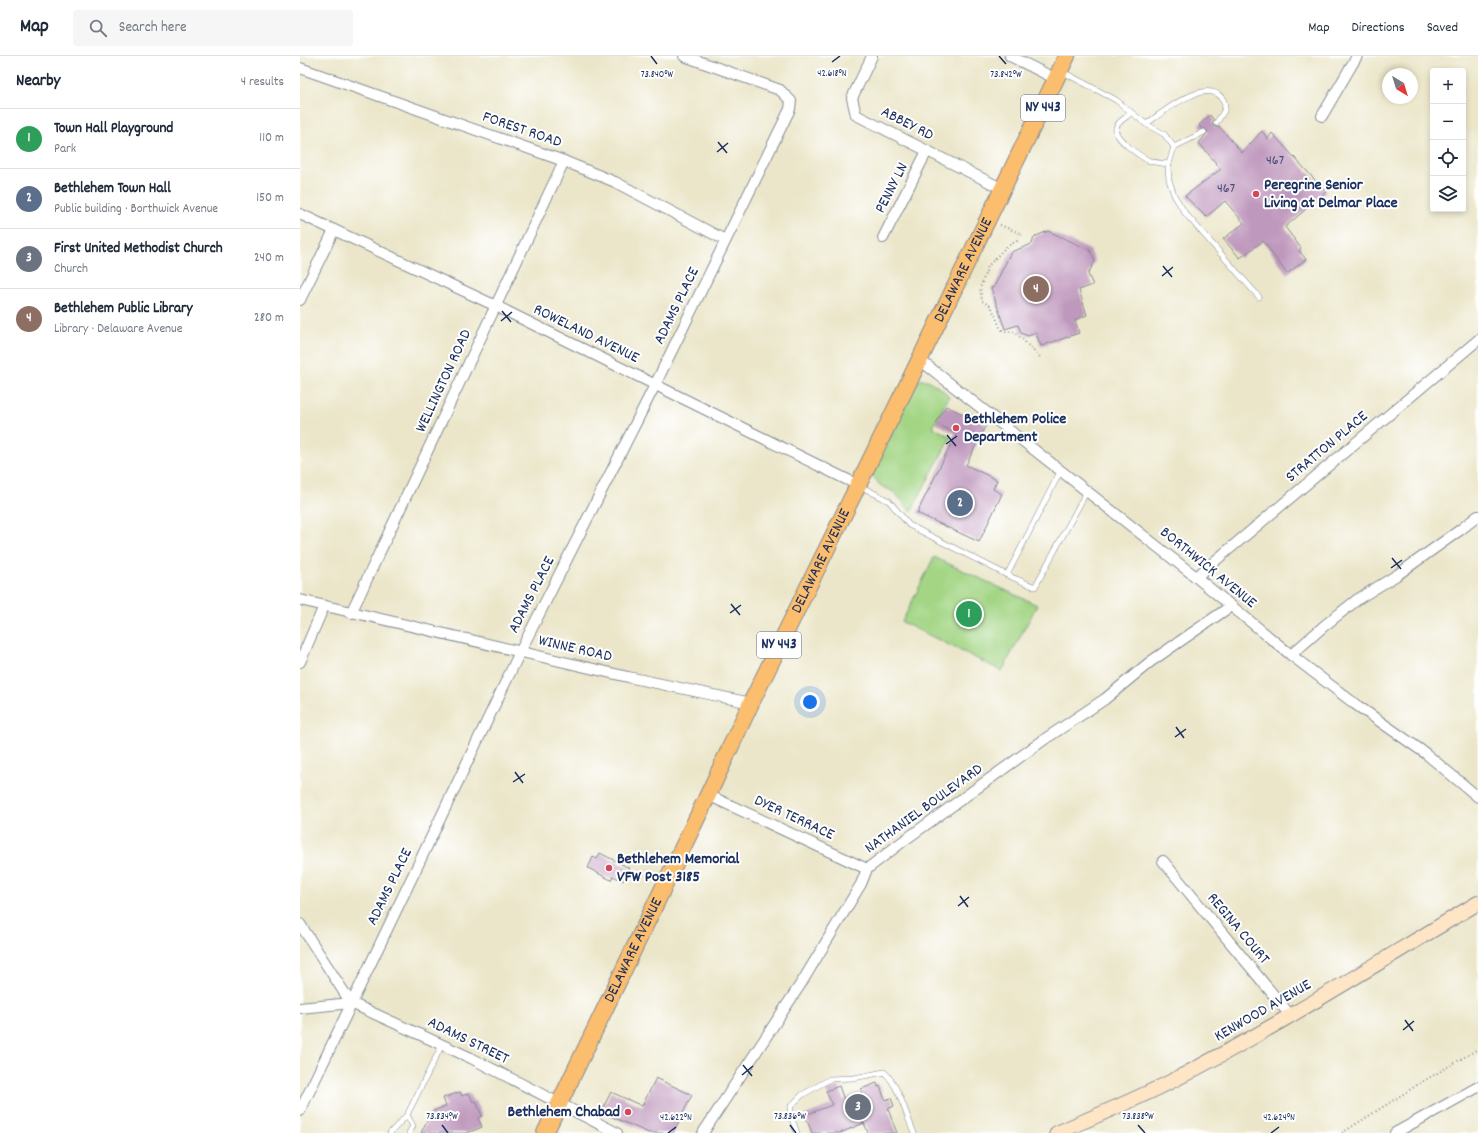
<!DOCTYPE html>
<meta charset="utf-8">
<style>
body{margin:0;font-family:Dekko,sans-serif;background:#f6f6f7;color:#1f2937}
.controls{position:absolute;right:12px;top:12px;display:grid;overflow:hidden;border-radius:4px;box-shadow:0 2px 6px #0003}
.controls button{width:36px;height:36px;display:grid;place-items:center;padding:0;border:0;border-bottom:1px solid #e0e1e3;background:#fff;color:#1f2937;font:20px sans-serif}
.compass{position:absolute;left:1082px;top:12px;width:36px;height:36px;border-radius:50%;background:#fff;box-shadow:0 2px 6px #0003;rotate:142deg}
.you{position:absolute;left:510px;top:646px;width:14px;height:14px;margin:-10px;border:3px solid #fff;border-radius:50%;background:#1a73e8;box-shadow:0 0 0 6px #1a73e833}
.badge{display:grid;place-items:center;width:26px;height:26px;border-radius:50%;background:#d93025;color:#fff;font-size:13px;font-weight:700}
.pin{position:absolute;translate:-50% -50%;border:2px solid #fff;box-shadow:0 1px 4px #0006}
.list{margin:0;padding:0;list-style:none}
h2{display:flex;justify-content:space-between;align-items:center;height:52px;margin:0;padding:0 16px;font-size:17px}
h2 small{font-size:13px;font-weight:400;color:#747a83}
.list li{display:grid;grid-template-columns:26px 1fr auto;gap:12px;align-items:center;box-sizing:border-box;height:60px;padding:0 16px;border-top:1px solid #e0e1e3}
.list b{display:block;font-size:15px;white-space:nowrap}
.list p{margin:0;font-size:13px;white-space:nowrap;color:#747a83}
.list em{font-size:13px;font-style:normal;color:#747a83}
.icon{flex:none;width:22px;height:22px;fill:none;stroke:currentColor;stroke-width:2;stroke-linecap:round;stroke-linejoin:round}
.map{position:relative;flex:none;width:1178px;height:1077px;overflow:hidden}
header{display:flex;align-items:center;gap:24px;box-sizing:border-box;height:56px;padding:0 20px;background:#fff;border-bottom:1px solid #e0e1e3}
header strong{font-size:19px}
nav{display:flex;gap:22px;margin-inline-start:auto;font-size:14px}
.search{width:280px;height:36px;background:#f6f6f7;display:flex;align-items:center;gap:10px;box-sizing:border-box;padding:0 14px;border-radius:4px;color:#747a83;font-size:15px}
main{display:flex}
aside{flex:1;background:#fff}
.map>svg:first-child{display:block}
.green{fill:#a3d584;stroke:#5f8271}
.building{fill:#bf98bd}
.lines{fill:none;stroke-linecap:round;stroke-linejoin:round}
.lane-casing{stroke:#838a94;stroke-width:6}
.street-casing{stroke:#838a94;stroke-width:12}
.secondary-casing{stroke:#838a94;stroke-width:16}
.primary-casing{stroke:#838a94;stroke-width:18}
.path{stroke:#838a94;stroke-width:2;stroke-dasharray:1 3;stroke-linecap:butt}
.lane{stroke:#fff;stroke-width:5}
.street{stroke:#fff;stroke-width:10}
.secondary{stroke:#fde5c5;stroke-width:14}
.primary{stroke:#fbbd6e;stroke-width:16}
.ticks{fill:none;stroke:#1b2f5e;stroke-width:1.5}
.poi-dot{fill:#d1495b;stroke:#fff;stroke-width:1.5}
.labels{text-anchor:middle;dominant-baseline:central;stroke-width:4;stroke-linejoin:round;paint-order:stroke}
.number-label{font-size:14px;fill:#444976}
.shield{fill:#fff;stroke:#5f6d8e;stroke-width:1}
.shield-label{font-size:15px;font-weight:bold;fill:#1b2f5e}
.street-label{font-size:16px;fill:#1b2f5e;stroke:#fff}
.poi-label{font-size:16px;font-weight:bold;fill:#1b2f5e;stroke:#fff;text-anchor:start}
.ticks-label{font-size:10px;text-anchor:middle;fill:#1b2f5e;stroke:#fff;stroke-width:4;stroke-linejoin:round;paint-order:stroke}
</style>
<header>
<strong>Map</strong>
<div class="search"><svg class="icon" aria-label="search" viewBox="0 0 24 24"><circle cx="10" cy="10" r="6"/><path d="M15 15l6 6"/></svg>Search here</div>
<nav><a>Map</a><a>Directions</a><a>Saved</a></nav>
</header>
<main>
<aside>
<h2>Nearby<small>4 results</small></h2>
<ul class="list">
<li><span class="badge" style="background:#2e9e5b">1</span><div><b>Town Hall Playground</b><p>Park</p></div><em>110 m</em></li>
<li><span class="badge" style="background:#5c6f8a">2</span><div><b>Bethlehem Town Hall</b><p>Public building · Borthwick Avenue</p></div><em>150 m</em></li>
<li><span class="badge" style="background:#6b7280">3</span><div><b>First United Methodist Church</b><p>Church</p></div><em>240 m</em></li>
<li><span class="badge" style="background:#8d6e63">4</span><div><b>Bethlehem Public Library</b><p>Library · Delaware Avenue</p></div><em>280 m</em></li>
</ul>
</aside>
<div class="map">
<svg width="1178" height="1077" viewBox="0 0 1178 1077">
<rect width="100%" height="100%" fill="#fff"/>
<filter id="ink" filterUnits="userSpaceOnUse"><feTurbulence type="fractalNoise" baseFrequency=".025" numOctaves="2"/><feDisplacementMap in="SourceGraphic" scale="8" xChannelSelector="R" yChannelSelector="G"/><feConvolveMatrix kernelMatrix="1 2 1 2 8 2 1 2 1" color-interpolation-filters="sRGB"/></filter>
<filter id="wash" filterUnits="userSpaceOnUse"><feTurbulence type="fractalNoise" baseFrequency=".012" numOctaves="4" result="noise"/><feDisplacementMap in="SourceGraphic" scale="16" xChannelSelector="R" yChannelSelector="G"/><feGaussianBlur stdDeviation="0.9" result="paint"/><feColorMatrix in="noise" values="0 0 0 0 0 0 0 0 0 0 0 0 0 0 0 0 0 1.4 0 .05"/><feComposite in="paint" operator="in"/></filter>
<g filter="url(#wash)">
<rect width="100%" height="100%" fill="#ebe6c9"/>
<g class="green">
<path d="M618 324H628L644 335 649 341 633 371 651 381 611 455 594 436 580 429 572 419Z"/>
<path d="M634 501 737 549 702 615 602 566Z"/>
</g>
<g id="blocks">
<g class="building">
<path d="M910 59 914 64 912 67 913 70 916 71 919 70 942 97 962 75 968 83 972 77 1026 136 985 171 1001 192 999 195 1006 203 987 218 963 185 940 202 923 183 944 167 925 145 906 161 885 140 921 113 899 87 908 76 906 73H902L899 69Z"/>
<path d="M748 175 790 194 795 205 788 218 793 229 779 234 787 259 775 264 779 277 741 290 736 277 728 280 721 277 718 269 705 273 691 232 694 231 711 196 732 188 734 181Z"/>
<path d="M646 350 669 361 670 357 686 369 666 409 697 424 693 433 702 438 679 486 617 457 656 378 636 367Z"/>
<path d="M300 797 329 812 323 825 313 820 311 824 288 812 293 801 297 803Z"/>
<path d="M356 1022 392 1039 373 1077H349L301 1056 311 1036 342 1050Z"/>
<path d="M577 1027 578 1031 580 1030 585 1044 591 1042 594 1050 588 1053 597 1077H568L564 1067 540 1077H512L505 1059 532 1049 526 1035 539 1030 544 1044 563 1037 561 1033Z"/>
<path d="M160 1036 162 1040 169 1037 173 1046 176 1045 182 1060 178 1062 182 1071 167 1077H121L131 1056 146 1050 143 1042Z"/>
</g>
</g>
</g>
<g filter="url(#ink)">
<use href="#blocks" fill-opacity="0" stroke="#838a94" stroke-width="1"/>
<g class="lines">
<g class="lane-casing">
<g id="lane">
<path d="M761 15 816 44 846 68C862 57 905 21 922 42 929 52 922 58 916 67"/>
<path d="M831 57C827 61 817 66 816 72 813 82 841 101 850 105 856 107 863 107 869 108"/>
<path d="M846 68 864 78 874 91 904 76"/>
<path d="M874 91 868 111 869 124 874 139 885 157 959 241"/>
<path d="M560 430 589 445 609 469 707 519 735 531 787 435"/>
<path d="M707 519 761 414"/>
<path d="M107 1059 113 1070 109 1077"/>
<path d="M90 1077 107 1059 142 989"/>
<path d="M497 1077 490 1057 491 1050 502 1039 530 1023 554 1022 584 1016C599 1029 606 1059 614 1077"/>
</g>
</g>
<g class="street-casing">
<g id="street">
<path d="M572 0 552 42 556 59 703 133"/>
<path d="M710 0 756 23"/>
<path d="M0 12 264 105 315 126 425 184"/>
<path d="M1022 60 1057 0"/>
<path d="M0 158 196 250 558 429"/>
<path d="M583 182 627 95"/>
<path d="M0 244 34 174"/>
<path d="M620 304 896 521 991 599 1055 648 1125 697 1178 741"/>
<path d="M896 521 1178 284"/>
<path d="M0 544 328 621 451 647"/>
<path d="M51 557 264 105"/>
<path d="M991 599 1024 570 1058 543 1097 519 1160 474 1178 460"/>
<path d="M0 606 24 550"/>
<path d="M408 739 567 813"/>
<path d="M863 805 990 959"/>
<path d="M0 868 51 947"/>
<path d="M0 952 51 947 171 1002 317 1077"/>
<path d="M0 1055 220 596 355 329 490 53 491 45 480 34 384 0"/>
<path d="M403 1077 502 926 561 828 567 813 602 786 745 683 805 643 850 606 931 550"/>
<path d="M1095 1077 1178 1031"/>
</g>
</g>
<g class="secondary-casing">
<path id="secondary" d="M757 1077C795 1060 835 1044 872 1025 977 971 1077 907 1178 847"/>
</g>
<g class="primary-casing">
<g id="primary">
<path id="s1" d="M245 1077 408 739 451 647 620 303 767 0"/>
</g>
</g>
<g class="path">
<path d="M700 169 722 178 717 185 706 191 688 210 680 232 682 245 691 250 700 271 703 275 715 276 741 302"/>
<path d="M1042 1077 1122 1026 1178 993"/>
</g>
<use href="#lane" class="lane"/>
<use href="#street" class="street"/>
<use href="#secondary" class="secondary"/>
<use href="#primary" class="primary"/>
</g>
</g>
<path class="ticks" d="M351 0 357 8M699 0 706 8M532 6 540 0M418 86 427 97M417 96 428 87M863 210 872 221M862 220 873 211M202 255 211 266M201 265 212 256M647 379 656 390M646 388 657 380M1092 502 1101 513M1091 512 1102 504M431 548 440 559M430 557 441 549M876 671 884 682M875 681 886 673M215 716 223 727M213 726 225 718M660 840 668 851M658 850 669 841M1105 964 1113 975M1103 974 1114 965M443 1009 452 1020M442 1019 453 1010M142 1069 148 1077M490 1069 496 1077M838 1069 845 1077M368 1077 376 1071M971 1077 979 1071"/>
<g class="poi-dot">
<circle cx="956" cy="138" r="4"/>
<circle cx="656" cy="372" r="4"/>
<circle cx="309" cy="812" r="4"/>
<circle cx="328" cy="1056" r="4"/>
</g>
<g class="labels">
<g class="number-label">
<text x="975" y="105">467</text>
<text x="926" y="133">467</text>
</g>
<g class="shield">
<rect x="721" y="39" width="44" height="26" rx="3"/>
<rect x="457" y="576" width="44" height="26" rx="3"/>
</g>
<g class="shield-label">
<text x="743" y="52">NY 443</text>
<text x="479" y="589">NY 443</text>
</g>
<g class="street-label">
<text transform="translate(607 68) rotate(27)">ABBEY RD</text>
<text transform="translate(222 74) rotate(19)">FOREST ROAD</text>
<text transform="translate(592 132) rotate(-63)">PENNY LN</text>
<text stroke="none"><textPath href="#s1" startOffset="959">DELAWARE AVENUE</textPath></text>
<text transform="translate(377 250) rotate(-64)">ADAMS PLACE</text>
<text transform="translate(286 278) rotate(26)">ROWELAND AVENUE</text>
<text transform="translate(144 325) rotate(-65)">WELLINGTON ROAD</text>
<text transform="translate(1027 391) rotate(-40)">STRATTON PLACE</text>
<text stroke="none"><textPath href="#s1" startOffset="635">DELAWARE AVENUE</textPath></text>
<text transform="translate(908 512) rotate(39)">BORTHWICK AVENUE</text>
<text transform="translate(232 539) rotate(-63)">ADAMS PLACE</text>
<text transform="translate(275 593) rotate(13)">WINNE ROAD</text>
<text transform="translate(624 753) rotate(-36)">NATHANIEL BOULEVARD</text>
<text transform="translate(494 762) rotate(25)">DYER TERRACE</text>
<text transform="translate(90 831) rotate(-64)">ADAMS PLACE</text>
<text transform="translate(938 873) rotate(50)">REGINA COURT</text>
<text stroke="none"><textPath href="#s1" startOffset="203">DELAWARE AVENUE</textPath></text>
<text transform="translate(963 955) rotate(-30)">KENWOOD AVENUE</text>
<text transform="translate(168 985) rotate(26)">ADAMS STREET</text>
</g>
<g class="poi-label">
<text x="964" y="129">Peregrine Senior<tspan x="964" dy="18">Living at Delmar Place</tspan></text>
<text x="664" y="363">Bethlehem Police<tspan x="664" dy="18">Department</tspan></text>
<text x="317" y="803">Bethlehem Memorial<tspan x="317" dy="18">VFW Post 3185</tspan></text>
<text x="320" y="1056" text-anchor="end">Bethlehem Chabad</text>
</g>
</g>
<g class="ticks-label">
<text x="532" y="20">42.618°N</text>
<text x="357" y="21">73.840°W</text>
<text x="706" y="21">73.842°W</text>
<text x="142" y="1063">73.834°W</text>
<text x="490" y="1063">73.836°W</text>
<text x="838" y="1063">73.838°W</text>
<text x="376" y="1064">42.622°N</text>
<text x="979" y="1064">42.624°N</text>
</g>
</svg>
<div class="controls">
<button>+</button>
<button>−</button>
<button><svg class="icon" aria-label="locate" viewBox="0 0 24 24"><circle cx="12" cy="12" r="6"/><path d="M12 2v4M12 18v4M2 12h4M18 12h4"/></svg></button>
<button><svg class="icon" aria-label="layers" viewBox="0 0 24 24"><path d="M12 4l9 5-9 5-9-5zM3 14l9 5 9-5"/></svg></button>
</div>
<svg class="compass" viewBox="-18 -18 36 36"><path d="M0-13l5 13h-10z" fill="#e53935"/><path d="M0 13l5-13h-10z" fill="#747a83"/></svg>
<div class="you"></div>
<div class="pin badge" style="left:669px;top:558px;background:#2e9e5b">1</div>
<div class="pin badge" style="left:660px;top:447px;background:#5c6f8a">2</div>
<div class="pin badge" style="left:558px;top:1051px;background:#6b7280">3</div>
<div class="pin badge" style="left:736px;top:233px;background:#8d6e63">4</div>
</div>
</main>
